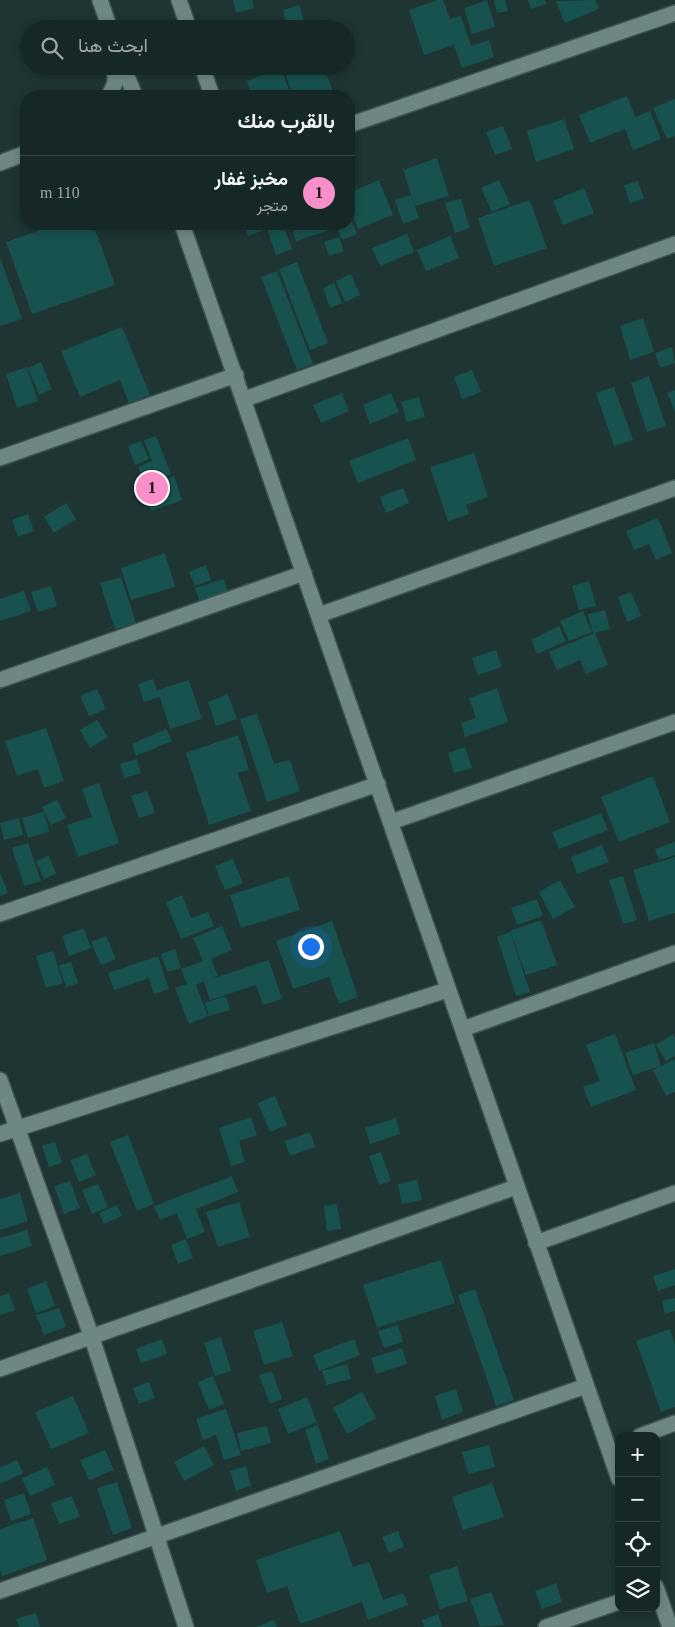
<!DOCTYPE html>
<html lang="ar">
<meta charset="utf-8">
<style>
body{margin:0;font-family:"Times New Roman",Vazirmatn,serif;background:#1f302e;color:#f1f3f6;direction:rtl}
.controls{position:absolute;right:15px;bottom:15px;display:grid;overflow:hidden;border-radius:10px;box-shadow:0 2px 8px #0003}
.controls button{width:45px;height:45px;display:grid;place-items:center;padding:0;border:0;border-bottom:1px solid #354443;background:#162826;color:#f1f3f6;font:25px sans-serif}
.you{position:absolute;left:310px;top:946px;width:18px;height:18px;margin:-12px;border:4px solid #fff;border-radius:50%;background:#1a73e8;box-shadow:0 0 0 8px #1a73e833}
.badge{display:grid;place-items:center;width:32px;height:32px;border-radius:50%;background:#f98fc9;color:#111;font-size:16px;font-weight:700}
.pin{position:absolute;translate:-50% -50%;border:2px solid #fff;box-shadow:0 1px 5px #0006}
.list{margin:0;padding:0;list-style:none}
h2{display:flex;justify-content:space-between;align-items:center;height:65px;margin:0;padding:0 20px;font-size:21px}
h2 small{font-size:16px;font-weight:400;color:#9ea6a7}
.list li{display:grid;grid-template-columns:32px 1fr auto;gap:15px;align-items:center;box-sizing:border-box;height:75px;padding:0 20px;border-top:1px solid #354443}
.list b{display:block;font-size:19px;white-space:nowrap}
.list p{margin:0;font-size:16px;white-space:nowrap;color:#9ea6a7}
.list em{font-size:16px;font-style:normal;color:#9ea6a7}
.icon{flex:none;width:28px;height:28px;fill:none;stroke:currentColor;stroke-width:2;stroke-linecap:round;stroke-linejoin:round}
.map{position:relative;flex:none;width:675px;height:1627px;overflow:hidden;direction:ltr}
.search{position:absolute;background:#162826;box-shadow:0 2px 8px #0003;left:20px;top:20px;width:335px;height:55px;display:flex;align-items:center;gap:12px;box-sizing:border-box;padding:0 18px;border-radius:28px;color:#9ea6a7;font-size:19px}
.panel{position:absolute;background:#162826;box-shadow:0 2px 8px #0003;left:20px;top:90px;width:335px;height:140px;border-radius:20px;direction:rtl}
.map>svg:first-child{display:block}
.building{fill:#18524e}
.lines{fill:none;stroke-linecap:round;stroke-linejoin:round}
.street-casing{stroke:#3e5351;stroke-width:18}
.secondary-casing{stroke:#3e5351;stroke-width:18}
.street{stroke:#6e8785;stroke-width:15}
.secondary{stroke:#6e8785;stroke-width:15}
</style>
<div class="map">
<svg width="675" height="1627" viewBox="0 0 675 1627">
<rect width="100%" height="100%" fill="#1e3533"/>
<g class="building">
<path d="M233 0H252L254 8 236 13Z"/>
<path d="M438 0H443L450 19 461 16 471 46 489 40 494 57 462 68 454 45 424 55 409 10Z"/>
<path d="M487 0 495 27 472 34 464 8Z"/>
<path d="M494 0H505L508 11 497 13Z"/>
<path d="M528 0H545L546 4 531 9Z"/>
<path d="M595 0 599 9 565 23 556 1Z"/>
<path d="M299 5 305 24 288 29 283 10Z"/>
<path d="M266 66H280V67L268 71Z"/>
<path d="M283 66H324L334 96H293Z"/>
<path d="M281 68 291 96H252L247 81Z"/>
<path d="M627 96 635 117 650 111 661 139 633 150 625 129 590 143 579 115Z"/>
<path d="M675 99V136L667 139 653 108Z"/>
<path d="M564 119 574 149 536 162 527 131Z"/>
<path d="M503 126 512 149 495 155 486 132Z"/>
<path d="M437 158 449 196 415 206 403 170Z"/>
<path d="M379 180 393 215 358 229 349 207V193Z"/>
<path d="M499 180 510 204 492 212 481 188Z"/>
<path d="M638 181 644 199 630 203 624 185Z"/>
<path d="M584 188 594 213 563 225 553 201Z"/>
<path d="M411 195 419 218 403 224 395 200Z"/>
<path d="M461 199 470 228 455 233 445 203Z"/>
<path d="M530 200 547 248 494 266 478 218Z"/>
<path d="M349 213 357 234 342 240 336 224H349Z"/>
<path d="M58 224H93L115 285 32 314 6 242Z"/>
<path d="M244 224H283L292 249 276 255 267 229 248 236Z"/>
<path d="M291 224H328L330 230 296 241Z"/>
<path d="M407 234 414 252 380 266 372 248Z"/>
<path d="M450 236 459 258 426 271 417 250Z"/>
<path d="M339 237 344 251 329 256 324 242Z"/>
<path d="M0 257 22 319 0 326Z"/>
<path d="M297 262 328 343 310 350 279 269Z"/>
<path d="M277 271 313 364 297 370 261 277Z"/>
<path d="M351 274 360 295 345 302 336 281Z"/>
<path d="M334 283 342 303 330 308 323 288Z"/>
<path d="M643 318 654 352 630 360 620 326Z"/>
<path d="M122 327 150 395 129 403 120 380 80 397 61 351Z"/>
<path d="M672 347 675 363 660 368 655 353Z"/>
<path d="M41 362 52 389 39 395 28 368Z"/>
<path d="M27 367 38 401 17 408 6 374Z"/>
<path d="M472 370 481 392 462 399 454 377Z"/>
<path d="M649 376 666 426 647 432 631 383Z"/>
<path d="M614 387 633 440 614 446 596 393Z"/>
<path d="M675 390V412L667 393Z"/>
<path d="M342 393 349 411 321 423 313 405Z"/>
<path d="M391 393 399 412 370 424 363 405Z"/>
<path d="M419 397 425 417 407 422 401 402Z"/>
<path d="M156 436 171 474 145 484 138 467 152 461 144 440Z"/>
<path d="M408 438 416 460 358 483 349 461Z"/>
<path d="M141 441 149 459 135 465 128 446Z"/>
<path d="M474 453 488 497 466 505 469 514 448 521 430 467Z"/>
<path d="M174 476 182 500 151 511 143 487Z"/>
<path d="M403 488 409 503 386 513 380 497Z"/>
<path d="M66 503 76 519 54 533 44 517Z"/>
<path d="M28 514 34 531 18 537 12 520Z"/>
<path d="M658 518 672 553 656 560 649 544 634 550 626 531Z"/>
<path d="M165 553 175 587 131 600 121 568Z"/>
<path d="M206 565 211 580 195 586 189 572Z"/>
<path d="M121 577 136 623 115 629 100 583Z"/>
<path d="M224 579 230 600 202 610 195 588Z"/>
<path d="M589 581 596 606 579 610 572 586Z"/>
<path d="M51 586 57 606 38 612 31 592Z"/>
<path d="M24 591 31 611 0 621V599Z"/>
<path d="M631 592 641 616 627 622 618 597Z"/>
<path d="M605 610 610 629 593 633 588 614Z"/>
<path d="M583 611 592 632 569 641 560 621Z"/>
<path d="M559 626 566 641 537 654 531 640Z"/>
<path d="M595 633 608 665 586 674 580 660 557 670 549 652Z"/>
<path d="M496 650 502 667 478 675 472 658Z"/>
<path d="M153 679 157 690 189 680 202 719 170 729 160 697 144 702 138 684Z"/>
<path d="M497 688 508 722 465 737 461 723 476 718 469 698Z"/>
<path d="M97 689 106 709 89 716 80 696Z"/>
<path d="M228 694 237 719 216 726 208 702Z"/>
<path d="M257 714 274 764 290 760 300 791 267 802 240 719Z"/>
<path d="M97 720 108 737 90 748 80 730Z"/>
<path d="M46 728 64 781 44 788 38 769 17 776 5 741Z"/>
<path d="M166 729 172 741 136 756 132 744Z"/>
<path d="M238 735 249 770 238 773 251 811 209 825 186 753Z"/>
<path d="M465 747 472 768 454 773 448 753Z"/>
<path d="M137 759 141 773 124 778 120 764Z"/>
<path d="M653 776 670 822 619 842 601 797Z"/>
<path d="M99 783 119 843 78 857 67 825 92 817 82 789Z"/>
<path d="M147 791 155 813 139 818 131 796Z"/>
<path d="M57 800 66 818 51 825 42 807Z"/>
<path d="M44 812 49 832 28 838 22 818Z"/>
<path d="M601 813 608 830 559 849 552 832Z"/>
<path d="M19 818 23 835 4 840 0 823Z"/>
<path d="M675 842V855L659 860 655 849Z"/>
<path d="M28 843 41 881 24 886 12 848Z"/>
<path d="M602 845 609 862 577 874 571 857Z"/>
<path d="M49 856 56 874 44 879 36 861Z"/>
<path d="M675 857V913L649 921 633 870Z"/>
<path d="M233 859 243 883 225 890 215 866Z"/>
<path d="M0 872 8 893 0 896Z"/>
<path d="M289 876 300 910 241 928 230 895Z"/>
<path d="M623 876 637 920 623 924 609 880Z"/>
<path d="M560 880 575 907 553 919 539 892Z"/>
<path d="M182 895 191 918 208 912 214 926 181 939 166 902Z"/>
<path d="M537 899 543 916 517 925 511 908Z"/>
<path d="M541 920 557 965 526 975 510 931Z"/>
<path d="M332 921 358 997 339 1004 329 977 293 989 276 941Z"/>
<path d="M222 926 232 950 211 959 218 976 209 980 269 960 282 999 263 1005 256 985 210 1000 204 981 196 985 208 1016 189 1024 175 988 187 984 181 969 203 961 193 938Z"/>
<path d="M84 928 91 948 69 956 62 936Z"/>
<path d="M510 932 530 992 516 996 497 937Z"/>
<path d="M106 936 116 959 101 965 91 942Z"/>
<path d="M175 949 181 968 167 972 161 954Z"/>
<path d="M53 951 63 983 46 988 36 956Z"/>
<path d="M158 956 169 989 154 994 149 978 114 990 108 973Z"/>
<path d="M71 962 78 983 66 987 59 965Z"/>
<path d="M226 996 230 1010 209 1016 205 1003Z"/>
<path d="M615 1034 636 1090 591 1107 583 1087 600 1081 586 1045Z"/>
<path d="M673 1034 675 1038V1056L666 1061 656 1045Z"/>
<path d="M654 1043 661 1066 633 1075 625 1053Z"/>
<path d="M675 1059V1092L666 1096 653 1070Z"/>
<path d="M275 1096 287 1125 270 1132 258 1103Z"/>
<path d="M251 1117 257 1135 239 1141 245 1162 231 1166 219 1128Z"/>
<path d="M396 1118 400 1134 370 1144 365 1128Z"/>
<path d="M310 1132 315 1147 290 1156 285 1141Z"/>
<path d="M128 1135 154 1204 137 1211 110 1142Z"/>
<path d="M55 1142 62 1163 49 1167 42 1146Z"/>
<path d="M381 1152 391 1181 379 1185 369 1156Z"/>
<path d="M87 1154 96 1175 79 1182 70 1160Z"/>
<path d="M232 1176 238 1192 196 1209 205 1232 187 1239 177 1213 160 1220 154 1206Z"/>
<path d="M417 1180 422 1200 402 1204 398 1184Z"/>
<path d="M70 1181 80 1208 64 1214 54 1186Z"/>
<path d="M98 1184 108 1207 92 1214 82 1190Z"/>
<path d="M20 1193 28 1221 0 1230V1199Z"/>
<path d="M239 1202 250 1237 218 1247 206 1212Z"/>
<path d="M337 1204 341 1229 327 1231 324 1206Z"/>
<path d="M117 1205 122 1216 104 1224 99 1213Z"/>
<path d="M27 1230 32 1246 0 1256V1238Z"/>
<path d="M186 1239 193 1258 178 1264 171 1245Z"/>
<path d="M441 1260 455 1303 377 1328 363 1285Z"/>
<path d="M675 1269V1285L658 1291 653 1276Z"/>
<path d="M46 1281 55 1306 36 1313 27 1289Z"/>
<path d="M475 1289 514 1400 496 1406 458 1295Z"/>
<path d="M9 1293 15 1310 0 1315V1296Z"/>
<path d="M675 1298V1311L665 1314 662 1301Z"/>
<path d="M59 1308 66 1327 44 1335 36 1315Z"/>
<path d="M282 1322 293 1356 264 1365 253 1331Z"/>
<path d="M398 1325 403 1342 384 1348 378 1331Z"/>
<path d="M670 1329 675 1344V1407L661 1412 636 1341Z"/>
<path d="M221 1337 231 1371 215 1376 204 1343Z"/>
<path d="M162 1339 167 1354 141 1363 136 1349Z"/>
<path d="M354 1339 360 1355 319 1371 313 1355Z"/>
<path d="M402 1348 407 1364 376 1374 371 1358Z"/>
<path d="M347 1364 351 1379 326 1385 322 1371Z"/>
<path d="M272 1371 282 1399 270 1404 259 1375Z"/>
<path d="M213 1376 224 1404 209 1410 198 1382Z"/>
<path d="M149 1382 155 1398 139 1404 133 1388Z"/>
<path d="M456 1389 463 1412 442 1420 435 1396Z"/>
<path d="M362 1392 376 1418 347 1434 333 1408Z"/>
<path d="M73 1396 89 1433 51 1449 35 1412Z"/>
<path d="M307 1397 317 1422 288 1434 278 1409Z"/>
<path d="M226 1409 241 1455 224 1460 216 1435 203 1440 196 1419Z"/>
<path d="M318 1425 329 1459 316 1464 305 1429Z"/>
<path d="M267 1426 271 1443 241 1451 237 1433Z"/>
<path d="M489 1445 495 1467 468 1474 462 1452Z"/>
<path d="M204 1446 214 1465 184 1481 174 1462Z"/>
<path d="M105 1450 114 1470 89 1480 80 1460Z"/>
<path d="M17 1460 23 1473 0 1484V1468Z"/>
<path d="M246 1466 251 1486 236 1491 230 1471Z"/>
<path d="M47 1467 55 1485 30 1496 22 1478Z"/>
<path d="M117 1482 132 1528 113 1535 97 1488Z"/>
<path d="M492 1483 504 1517 463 1530 452 1497Z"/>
<path d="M24 1493 31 1514 11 1521 4 1500Z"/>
<path d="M72 1496 80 1517 59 1524 51 1503Z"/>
<path d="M33 1518 47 1560 2 1576 0 1569V1529Z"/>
<path d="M340 1531 353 1567 369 1562 383 1600 403 1593 408 1605 368 1620 362 1602 300 1624 287 1586 267 1593 256 1560Z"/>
<path d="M398 1531 404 1547 389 1553 382 1537Z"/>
<path d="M457 1566 468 1601 440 1609 429 1575Z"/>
<path d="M556 1583 562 1602 542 1609 535 1591Z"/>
<path d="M491 1592 504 1625 480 1627 470 1599Z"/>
<path d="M36 1613 40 1627H19L16 1619Z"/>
<path d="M438 1614 442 1627H424L422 1620Z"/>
<path d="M274 1620 277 1627H256Z"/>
</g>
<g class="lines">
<g class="street-casing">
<g id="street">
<path d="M179 0 189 29"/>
<path d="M123 66 135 96"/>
<path d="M202 66 212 96"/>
<path d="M349 125 675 13"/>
<path d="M182 224 619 1479"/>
<path d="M245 399 675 244"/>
<path d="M0 458 236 375"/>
<path d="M319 615 675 488"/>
<path d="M0 680 304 573"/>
<path d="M391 822 675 722"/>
<path d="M0 914 378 784"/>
<path d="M463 1029 675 953"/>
<path d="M0 1080 92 1338 186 1627"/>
<path d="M0 1134 447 990"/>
<path d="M536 1243 675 1193"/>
<path d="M0 1369 516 1187"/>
<path d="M640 1436 675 1423"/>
<path d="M656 1587 670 1627"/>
<path d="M0 1591 586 1386"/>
<path d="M546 1627 619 1602"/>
</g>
</g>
<g class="secondary-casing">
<g id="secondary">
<path d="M100 0 110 29"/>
<path d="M109 96 115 83V66"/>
<path d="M0 163 26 153"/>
</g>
</g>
<use href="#street" class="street"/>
<use href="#secondary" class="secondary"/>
</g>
</svg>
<div class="controls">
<button>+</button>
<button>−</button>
<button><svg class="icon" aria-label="locate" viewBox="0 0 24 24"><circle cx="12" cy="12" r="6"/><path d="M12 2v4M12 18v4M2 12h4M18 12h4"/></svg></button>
<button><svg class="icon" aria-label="layers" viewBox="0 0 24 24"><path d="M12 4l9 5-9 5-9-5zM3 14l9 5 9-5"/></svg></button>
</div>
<div class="you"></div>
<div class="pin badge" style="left:152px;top:488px">1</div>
<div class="search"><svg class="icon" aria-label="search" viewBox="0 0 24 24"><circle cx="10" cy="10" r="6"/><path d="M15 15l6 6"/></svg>ابحث هنا</div>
<section class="panel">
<h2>بالقرب منك<small></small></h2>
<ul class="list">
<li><span class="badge">1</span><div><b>مخبز غفار</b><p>متجر</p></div><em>110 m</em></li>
</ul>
</section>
</div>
